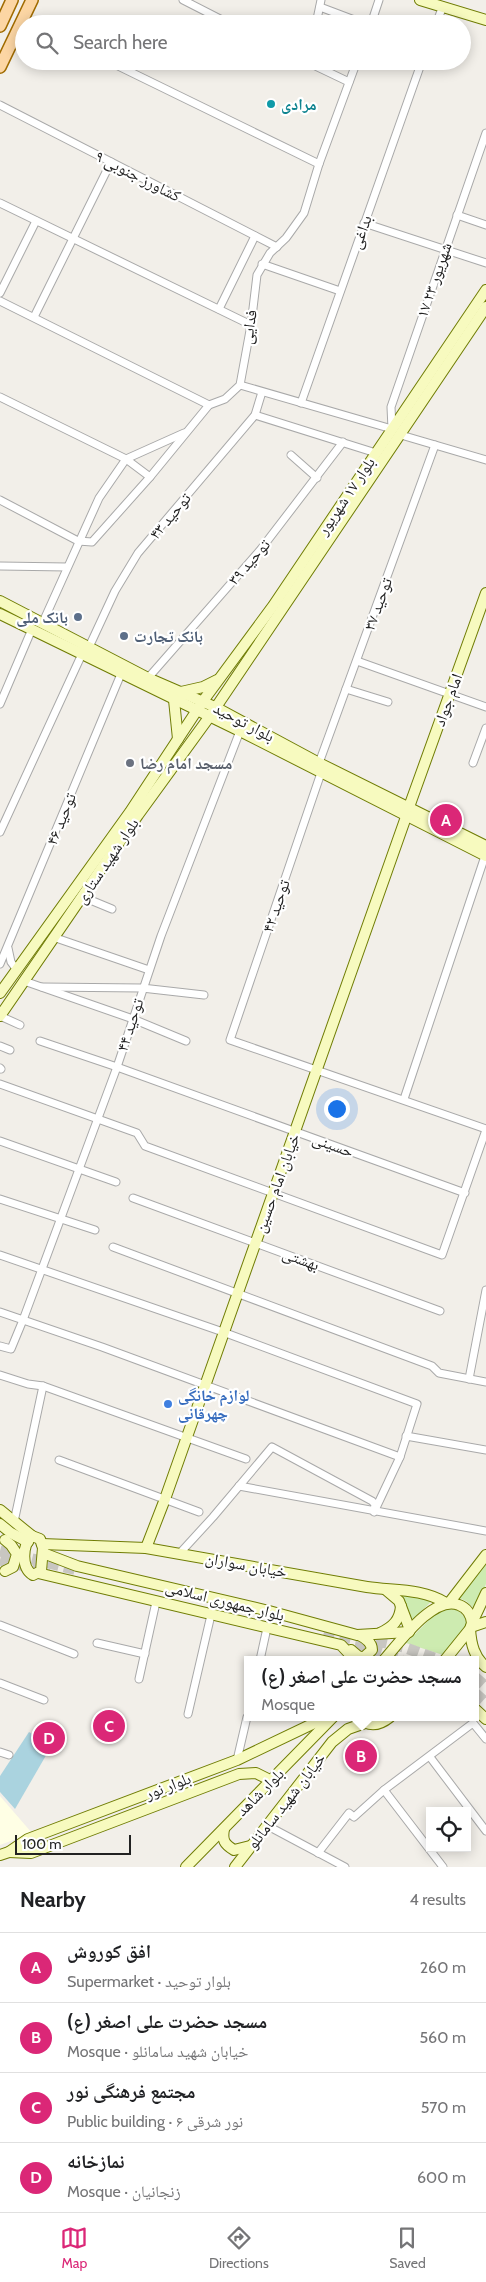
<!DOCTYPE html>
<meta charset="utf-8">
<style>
body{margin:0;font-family:Cabin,"Noto Naskh Arabic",sans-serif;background:#f6f6f6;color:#202124}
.controls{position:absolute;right:15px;bottom:15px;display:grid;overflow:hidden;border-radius:0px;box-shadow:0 2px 12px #0003}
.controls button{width:45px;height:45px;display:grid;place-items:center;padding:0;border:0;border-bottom:1px solid #e0e0e0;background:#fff;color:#202124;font:25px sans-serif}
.scale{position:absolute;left:15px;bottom:12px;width:116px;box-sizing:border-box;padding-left:5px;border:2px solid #222;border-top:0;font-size:14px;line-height:18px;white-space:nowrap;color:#222;-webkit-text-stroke:4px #fff;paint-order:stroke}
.you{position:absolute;left:336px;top:1108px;width:18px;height:18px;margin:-12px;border:4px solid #fff;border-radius:50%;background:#1a73e8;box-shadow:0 0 0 8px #1a73e833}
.badge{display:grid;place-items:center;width:32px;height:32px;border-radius:50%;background:#db2777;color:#fff;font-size:16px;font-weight:700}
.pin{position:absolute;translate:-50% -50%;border:2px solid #fff;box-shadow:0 1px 5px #0006}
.popup{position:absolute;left:244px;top:1656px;width:235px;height:65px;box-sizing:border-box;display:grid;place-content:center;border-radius:0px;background:#fff;filter:drop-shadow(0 1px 4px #0005);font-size:16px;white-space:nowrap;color:#757577}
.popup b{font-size:19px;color:#202124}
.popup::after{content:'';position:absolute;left:50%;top:100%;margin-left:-10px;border:10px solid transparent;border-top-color:#fff}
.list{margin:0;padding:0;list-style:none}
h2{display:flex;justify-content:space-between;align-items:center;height:65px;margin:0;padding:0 20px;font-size:21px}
h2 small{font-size:16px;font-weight:400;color:#757577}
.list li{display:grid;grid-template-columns:32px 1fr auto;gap:15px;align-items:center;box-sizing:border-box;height:70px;padding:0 20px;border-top:1px solid #e0e0e0}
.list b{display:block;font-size:19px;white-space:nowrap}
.list p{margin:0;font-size:16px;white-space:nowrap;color:#757577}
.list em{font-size:16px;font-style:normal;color:#757577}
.icon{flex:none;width:28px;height:28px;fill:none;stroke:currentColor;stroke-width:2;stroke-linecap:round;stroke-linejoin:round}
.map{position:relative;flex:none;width:486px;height:1867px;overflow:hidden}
.search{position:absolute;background:#fff;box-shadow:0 2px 12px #0003;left:15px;right:15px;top:15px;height:55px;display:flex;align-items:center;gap:12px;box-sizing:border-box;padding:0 18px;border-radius:28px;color:#757577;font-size:19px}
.sheet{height:345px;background:#fff}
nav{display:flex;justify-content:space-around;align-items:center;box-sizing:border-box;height:70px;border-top:1px solid #e0e0e0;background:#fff;font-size:14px;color:#757577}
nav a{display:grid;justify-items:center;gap:2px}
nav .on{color:#db2777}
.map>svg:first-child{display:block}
.education{fill:#ffffe5}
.grass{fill:#cdebb0}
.water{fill:#aad3df}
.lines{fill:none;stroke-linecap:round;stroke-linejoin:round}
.primary-tunnel{stroke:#c8c6c1;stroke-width:11;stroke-dasharray:11 5.5;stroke-linecap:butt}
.street-casing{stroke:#a9a9a9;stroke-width:9}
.secondary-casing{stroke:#707d05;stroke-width:12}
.primary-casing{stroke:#a06b00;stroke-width:14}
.street{stroke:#fff;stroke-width:7}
.secondary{stroke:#f7fabf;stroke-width:10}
.primary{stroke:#fcd6a4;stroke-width:11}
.culture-dot{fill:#0f9aa8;stroke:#fff;stroke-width:2}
.service-dot{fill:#5c6f8a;stroke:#fff;stroke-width:2}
.worship-dot{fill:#6b7280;stroke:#fff;stroke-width:2}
.shop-dot{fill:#3f7fe0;stroke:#fff;stroke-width:2}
.labels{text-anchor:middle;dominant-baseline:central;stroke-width:4.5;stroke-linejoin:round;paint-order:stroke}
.culture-label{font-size:16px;font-weight:bold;fill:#0d838f;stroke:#fff;text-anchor:start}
.street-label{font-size:16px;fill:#222;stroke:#fff}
.service-label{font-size:16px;font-weight:bold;fill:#4e5e75;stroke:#fff;text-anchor:end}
.worship-label{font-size:16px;font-weight:bold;fill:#5b616d;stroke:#fff;text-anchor:start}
.shop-label{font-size:16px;font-weight:bold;fill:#366cbe;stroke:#fff;text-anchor:start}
</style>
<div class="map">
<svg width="486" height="1867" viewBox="0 0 486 1867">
<rect width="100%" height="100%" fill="#f2efe9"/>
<path class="education" d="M0 1796 32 1833 0 1845Z"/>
<g class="grass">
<path d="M486 1563V1584L476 1610 466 1601 456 1597Z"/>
<path d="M397 1592 434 1599 411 1621Z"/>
<path d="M452 1607C461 1612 468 1618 466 1629L443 1655 406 1643 439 1610Z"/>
</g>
<path class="water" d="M29 1732 52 1745 15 1809 0 1792V1776Z"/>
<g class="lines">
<g class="primary-tunnel">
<path d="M0 1551 77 1570"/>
<path d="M0 1560 49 1572"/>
<path d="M323 1636 360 1645 402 1660"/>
<path d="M360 1637 403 1647 440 1660"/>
<path d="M475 1677 486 1687"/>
<path d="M475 1693 486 1703"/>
</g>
<g class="street-casing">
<g id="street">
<path d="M183 0 230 24"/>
<path d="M320 7 365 24"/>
<path d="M316 24 321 0"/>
<path d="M371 24 379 0"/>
<path d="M436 24 443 6"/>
<path d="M108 61 319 164"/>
<path d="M305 61 349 82"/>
<path d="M0 105 277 247"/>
<path d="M0 203 251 325"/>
<path d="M457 215 486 225"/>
<path d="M364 223 486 263"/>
<path d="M262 264 340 291"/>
<path d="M0 293 36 221"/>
<path d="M0 301 209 405"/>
<path d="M219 309 255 236"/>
<path d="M34 317 111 162"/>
<path d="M240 385 392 429 391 407 486 133"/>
<path d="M0 397 126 459 150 477"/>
<path d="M301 403 422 61"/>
<path d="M255 415 376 453"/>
<path d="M401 435 486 460"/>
<path d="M291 455 317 478"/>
<path d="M0 500 78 541 92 542 150 477 209 405 225 399 240 385 251 325 257 275 270 253 286 238 304 213 319 164 357 61"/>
<path d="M0 566 67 567"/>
<path d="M43 622 99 498 126 459 184 433"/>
<path d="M89 647 115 591 138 553 255 415 262 392"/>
<path d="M357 661 486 707"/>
<path d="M148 678 261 549 343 442"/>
<path d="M346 689 388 702"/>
<path d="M0 704 32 629"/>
<path d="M319 763 435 445"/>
<path d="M473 763 486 728"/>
<path d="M321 773 230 1040 486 1129"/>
<path d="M0 832 82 654"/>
<path d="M83 897 112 909"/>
<path d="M56 938 149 970"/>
<path d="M8 948 11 962 17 970"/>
<path d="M0 964 121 674"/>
<path d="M24 981 133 1019 186 1041"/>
<path d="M42 987 142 988 204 995"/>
<path d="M0 1016 20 1025"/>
<path d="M40 1041 117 1067 465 1193"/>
<path d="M0 1046 10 1050"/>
<path d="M0 1068 1 1069"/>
<path d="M0 1084 137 1133 145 1146 442 1255 486 1130"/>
<path d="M404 1099 485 856"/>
<path d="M0 1141 116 1182"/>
<path d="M133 1198 440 1311"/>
<path d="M0 1199 95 1230"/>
<path d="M113 1247 432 1366 439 1373 486 1382"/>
<path d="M0 1255 223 1332 417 1404 400 1457 374 1512"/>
<path d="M0 1312 102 1347 400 1457"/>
<path d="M0 1346 11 1349 23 1320 117 1067 161 936 240 731"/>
<path d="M0 1375 28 1384 43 1386 246 1459"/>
<path d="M469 1379 486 1290"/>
<path d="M406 1436 486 1450"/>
<path d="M59 1460 199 1512"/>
<path d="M239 1486 486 1531"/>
<path d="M14 1522 43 1386"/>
<path d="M180 1553 213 1517 272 1447 372 1501 375 1504 374 1511"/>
<path d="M0 1625 74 1654"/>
<path d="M97 1643 145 1654"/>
<path d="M260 1660 267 1628"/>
<path d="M139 1679 156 1602"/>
<path d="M0 1683 44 1700"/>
<path d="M188 1714 211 1615"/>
<path d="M0 1752 9 1755"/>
<path d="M430 1757 486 1831"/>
<path d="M237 1760 247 1717"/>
<path d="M384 1790 443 1867"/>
<path d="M266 1825 345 1867"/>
<path d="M318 1853 349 1813 354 1817 384 1790 473 1723 486 1739"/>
</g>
</g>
<g class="secondary-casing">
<g id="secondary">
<path d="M420 0 486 20"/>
<path d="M0 601 148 678 215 707 319 763 486 846"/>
<path d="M0 614 240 731 486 856"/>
<path d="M181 692 203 687 217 680"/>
<path d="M174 700 178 739"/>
<path d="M409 807 486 593"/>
<path d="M0 993 130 812 203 701 273 606 486 290"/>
<path d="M0 1016 138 815 210 716 486 307"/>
<path d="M0 1510 32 1536"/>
<path d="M0 1524 11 1533 28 1542"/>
<path d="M32 1536 40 1539 43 1548 41 1571 33 1575C21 1568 22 1545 32 1536Z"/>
<path d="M5 1540 11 1545 17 1554 13 1567 5 1571"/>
<path d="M42 1544 146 1548 367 1587C393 1591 422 1588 446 1603"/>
<path d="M146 1548 165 1499 406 817"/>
<path d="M43 1553 77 1566 269 1611 357 1635 409 1632"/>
<path d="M38 1573 341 1645 355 1660"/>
<path d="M386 1590 399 1601 410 1630"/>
<path d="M449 1603 486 1555"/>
<path d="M472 1623 486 1593"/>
<path d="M471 1627 486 1622"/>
<path d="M470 1629C471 1644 474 1657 486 1667"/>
<path d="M380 1633C393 1627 400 1620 401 1606"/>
<path d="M351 1650 358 1656 363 1658 372 1650C372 1642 365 1638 359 1635"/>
<path d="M384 1660C399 1643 434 1594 459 1605 467 1608 471 1614 472 1623L470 1629 445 1660"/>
<path d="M475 1709 486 1719"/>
<path d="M357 1717C368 1727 379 1726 390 1717"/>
<path d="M224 1829C222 1840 224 1844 234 1850L250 1846"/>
<path d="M9 1852 31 1853 239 1774 256 1773 272 1781"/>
<path d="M0 1855 9 1852 28 1839 237 1760 327 1717"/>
<path d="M186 1867 333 1717"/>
<path d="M235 1867 332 1742 348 1729 365 1723"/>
</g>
</g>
<g class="primary-casing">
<g id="primary">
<path d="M0 26 12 0"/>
<path d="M0 67 32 0"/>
</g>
</g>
<use href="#street" class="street"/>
<use href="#secondary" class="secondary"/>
<use href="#primary" class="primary"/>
</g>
<circle class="culture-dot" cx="271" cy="104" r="5"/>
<g class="service-dot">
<circle cx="78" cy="617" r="5"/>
<circle cx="124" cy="636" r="5"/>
</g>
<circle class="worship-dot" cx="130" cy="763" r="5"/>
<circle class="shop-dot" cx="168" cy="1404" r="5"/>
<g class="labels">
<g class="culture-label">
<text x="281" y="104">مرادی</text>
</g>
<g class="street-label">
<text transform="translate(138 176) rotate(27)">کشاورز جنوبی ۹</text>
<text transform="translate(361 232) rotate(-70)">بداغی</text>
<text transform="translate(434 280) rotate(-71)">۱۷ شهریور ۲۳</text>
<text transform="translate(249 327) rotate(-82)">فدایی</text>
<text transform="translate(346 496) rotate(-56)">بلوار ۱۷ شهریور</text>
<text transform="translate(170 516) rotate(-50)">توحید ۴۳</text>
<text transform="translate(249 562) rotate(-49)">توحید ۳۹</text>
<text transform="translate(378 604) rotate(-70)">توحید ۳۷</text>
<text transform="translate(448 700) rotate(-70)">امام جواد</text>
<text transform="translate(244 722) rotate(28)">بلوار توحید</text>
<text transform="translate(61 819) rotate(-68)">توحید ۴۶</text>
<text transform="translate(107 861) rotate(-56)">بلوار شهید ستاری</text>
<text transform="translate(276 906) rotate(-71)">توحید ۴۲</text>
<text transform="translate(130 1025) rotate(-72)">توحید ۴۴</text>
<text transform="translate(333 1145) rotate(20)">حسینی</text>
<text transform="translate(277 1183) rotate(-70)">خیابان امام حسین</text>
<text transform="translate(301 1259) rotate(20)">بهشتی</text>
<text transform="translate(246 1565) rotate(10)">خیابان سواران</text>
<text transform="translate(225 1601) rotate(14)">بلوار جمهوری اسلامی</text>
<text transform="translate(168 1786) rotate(-21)">بلوار نور</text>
<text transform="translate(260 1792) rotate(-45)">بلوار شاهد</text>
<text transform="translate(286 1801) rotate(-52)">خیابان شهید سامانلو</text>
</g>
<g class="service-label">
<text x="68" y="617">بانک ملی</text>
<text x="134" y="636" text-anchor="start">بانک تجارت</text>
</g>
<g class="worship-label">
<text x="140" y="763">مسجد امام رضا</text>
</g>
<g class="shop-label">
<text x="178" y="1395">لوازم خانگی<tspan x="178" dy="18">چهرقانی</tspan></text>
</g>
</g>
</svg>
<div class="controls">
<button><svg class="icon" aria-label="locate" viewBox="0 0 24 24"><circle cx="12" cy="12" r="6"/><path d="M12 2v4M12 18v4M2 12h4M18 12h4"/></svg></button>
</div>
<div class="scale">100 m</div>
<div class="you"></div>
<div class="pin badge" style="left:446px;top:820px">A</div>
<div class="pin badge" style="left:361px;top:1756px">B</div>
<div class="popup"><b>مسجد حضرت علی اصغر (ع)</b>Mosque</div>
<div class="pin badge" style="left:109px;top:1726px">C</div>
<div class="pin badge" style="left:49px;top:1738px">D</div>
<div class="search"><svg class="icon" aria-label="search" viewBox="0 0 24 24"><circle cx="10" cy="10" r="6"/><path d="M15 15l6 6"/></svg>Search here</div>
</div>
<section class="sheet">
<h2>Nearby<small>4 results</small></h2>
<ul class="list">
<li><span class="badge">A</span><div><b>افق کوروش</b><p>Supermarket · بلوار توحید</p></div><em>260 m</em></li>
<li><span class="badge">B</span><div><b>مسجد حضرت علی اصغر (ع)</b><p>Mosque · خیابان شهید سامانلو</p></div><em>560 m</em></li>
<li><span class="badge">C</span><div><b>مجتمع فرهنگی نور</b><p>Public building · نور شرقی ۶</p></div><em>570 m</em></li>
<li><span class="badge">D</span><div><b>نمازخانه</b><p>Mosque · زنجانیان</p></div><em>600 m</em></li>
</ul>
</section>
<nav>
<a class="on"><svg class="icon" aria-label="map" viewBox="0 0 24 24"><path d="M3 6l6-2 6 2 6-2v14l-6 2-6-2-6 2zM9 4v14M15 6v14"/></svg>Map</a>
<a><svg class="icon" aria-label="directions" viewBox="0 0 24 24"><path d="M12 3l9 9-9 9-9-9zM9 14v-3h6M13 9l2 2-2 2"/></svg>Directions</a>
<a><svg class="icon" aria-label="saved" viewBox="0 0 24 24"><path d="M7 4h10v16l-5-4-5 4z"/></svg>Saved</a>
</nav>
